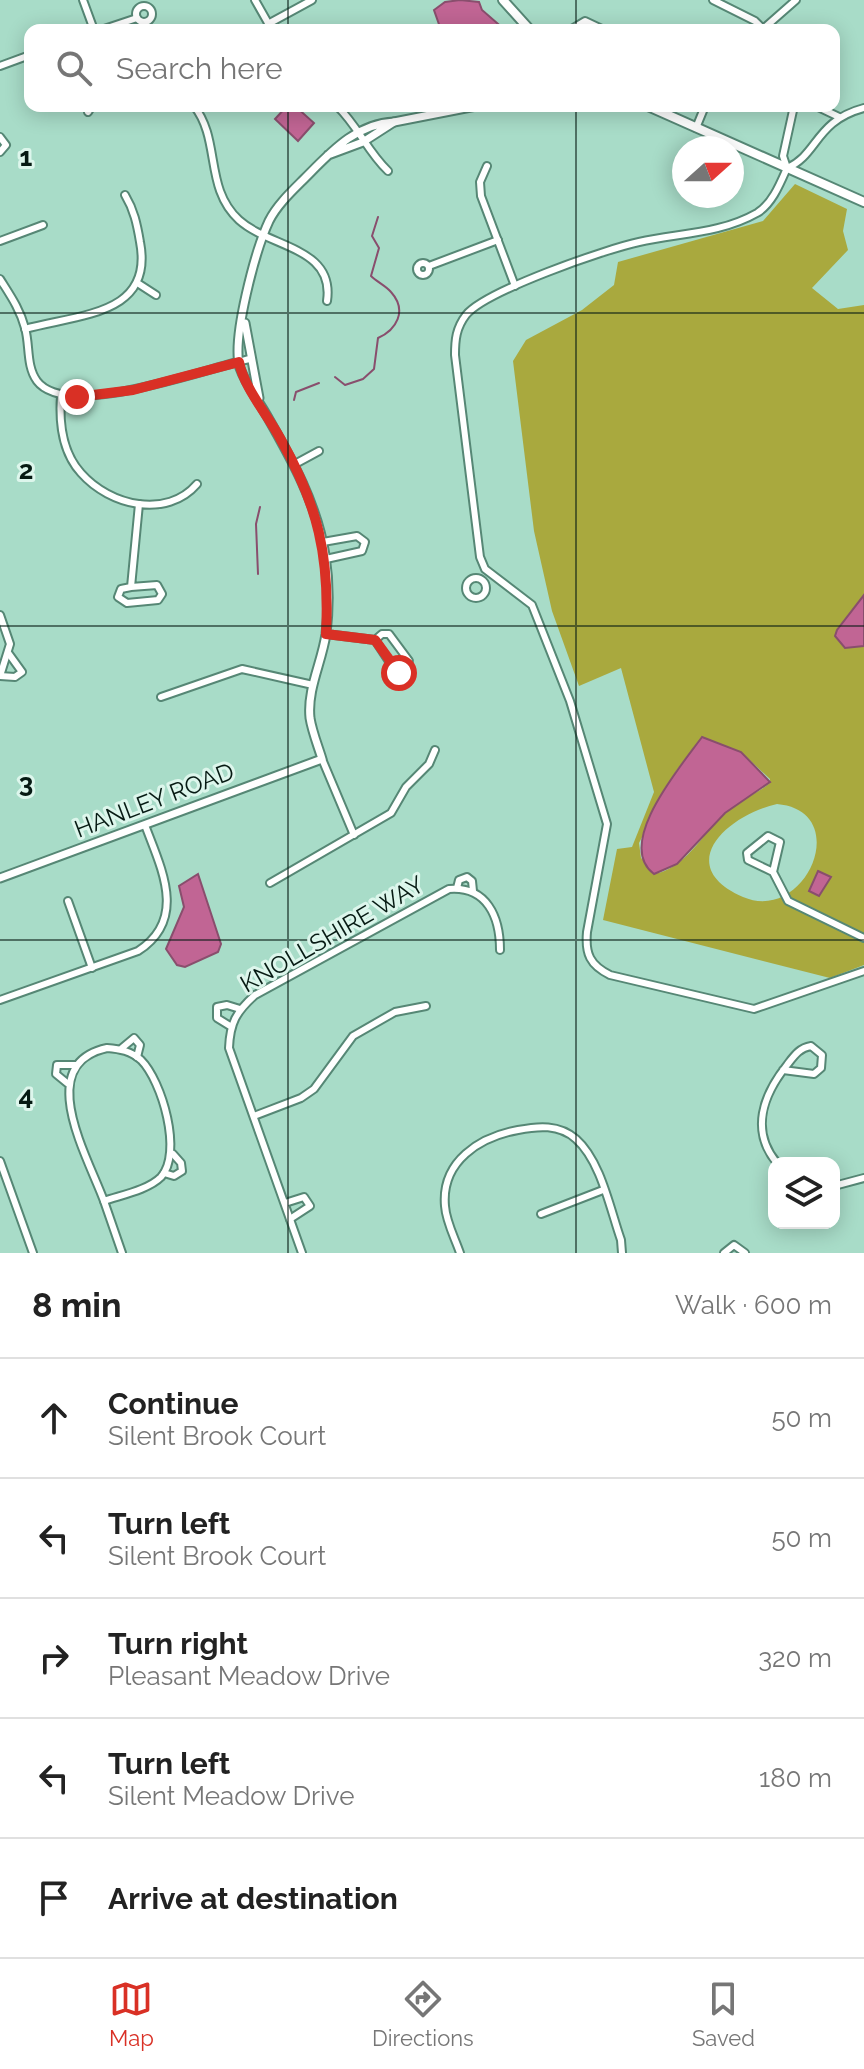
<!DOCTYPE html>
<meta charset="utf-8">
<style>
body{margin:0;font-family:Raleway,sans-serif;background:#f2f2f2;color:#222}
.controls{position:absolute;right:24px;bottom:24px;display:grid;overflow:hidden;border-radius:16px;box-shadow:0 4px 20px #0003}
.controls button{width:72px;height:72px;display:grid;place-items:center;padding:0;border:0;border-bottom:2px solid #e0e0e0;background:#fff;color:#222;font:40px sans-serif}
.compass{position:absolute;left:672px;top:136px;width:72px;height:72px;border-radius:50%;background:#fff;box-shadow:0 4px 20px #0003;rotate:69deg}
.stop{position:absolute;width:24px;height:24px;margin:-18px;border:6px solid #d93025;border-radius:50%;background:#fff}
.stop.end{background:#d93025;border-color:#fff;box-shadow:0 2px 8px #0008}
.list{margin:0;padding:0;list-style:none}
h2{display:flex;justify-content:space-between;align-items:center;height:104px;margin:0;padding:0 32px;font-size:34px}
h2 small{font-size:26px;font-weight:400;color:#767676}
.list li{display:grid;grid-template-columns:52px 1fr auto;gap:24px;align-items:center;box-sizing:border-box;height:120px;padding:0 32px;border-top:2px solid #e0e0e0}
.list b{display:block;font-size:30px;white-space:nowrap}
.list p{margin:0;font-size:26px;white-space:nowrap;color:#767676}
.list em{font-size:26px;font-style:normal;color:#767676}
.icon{flex:none;width:44px;height:44px;fill:none;stroke:currentColor;stroke-width:2;stroke-linecap:round;stroke-linejoin:round}
.map{position:relative;flex:none;width:864px;height:1253px;overflow:hidden}
.search{position:absolute;background:#fff;box-shadow:0 4px 20px #0003;left:24px;right:24px;top:24px;height:88px;display:flex;align-items:center;gap:20px;box-sizing:border-box;padding:0 28px;border-radius:16px;color:#767676;font-size:30px}
.sheet{height:704px;background:#fff}
nav{display:flex;justify-content:space-around;align-items:center;box-sizing:border-box;height:112px;border-top:2px solid #e0e0e0;background:#fff;font-size:22px;color:#767676}
nav a{display:grid;justify-items:center;gap:4px}
nav .on{color:#d93025}
.map>svg:first-child{display:block}
.green{fill:#a9a93e;fill-rule:evenodd}
.water{fill:#c16594;stroke:#894e6d;stroke-width:2}
.lines{fill:none;stroke-linecap:round;stroke-linejoin:round}
.stream{stroke:#894e6d;stroke-width:2}
.minor-casing{stroke:#568775;stroke-width:10}
.tertiary-casing{stroke:#568775;stroke-width:11}
.secondary-casing{stroke:#568775;stroke-width:12}
.minor{stroke:#fff;stroke-width:6}
.tertiary{stroke:#fff;stroke-width:7}
.secondary{stroke:#fff;stroke-width:8}
.route{stroke:#d93025;stroke-width:10}
.grid{fill:none;stroke:#061a13;stroke-width:2;stroke-opacity:0.55}
.labels{text-anchor:middle;dominant-baseline:central;stroke-width:6;stroke-linejoin:round;paint-order:stroke}
.street-label{font-size:24px;fill:#061a13;stroke:#ddf6ec}
.grid-label{font-size:26px;text-anchor:middle;font-weight:bold;fill:#061a13;stroke:#ddf6ec;stroke-width:6;stroke-linejoin:round;paint-order:stroke}
</style>
<div class="map">
<svg width="864" height="1253" viewBox="0 0 864 1253">
<rect width="100%" height="100%" fill="#a8dcc8"/>
<path class="green" d="M795 184 847 209 843 231 848 250 812 288 838 309 864 305V595L845 620 860 646H864V965L830 978 603 920 617 849 632 847 654 792 621 668 579 686 552 611 534 531 513 361 526 340 582 310 614 285 618 262 763 221ZM702 737 741 752 770 779V783C757 794 741 799 728 810 705 830 689 864 659 873L641 858 639 843 676 771ZM777 804C854 811 806 924 743 897 672 866 727 815 777 804Z"/>
<g class="water">
<path d="M460 0 479 2 482 10 505 30H441L434 10 445 2Z"/>
<path d="M287 106H295L314 123 298 141 275 119Z"/>
<path d="M864 595V646L845 648 835 636 837 630Z"/>
<path d="M702 737 741 752 770 782 725 813 677 864 654 874C614 844 681 766 702 737Z"/>
<path d="M818 871 831 877 819 896 809 891Z"/>
<path d="M198 874 221 944 218 952 185 967 177 965 166 949 184 907 179 886Z"/>
</g>
<g class="lines">
<g class="stream">
<path d="M335 377 345 385 363 379 374 369 378 338C396 330 408 311 391 292 386 286 377 282 371 276L379 248 372 236 378 217"/>
<path d="M294 400 296 392 319 383"/>
<path d="M258 574 256 524 260 507"/>
</g>
<g class="minor-casing">
<g id="minor">
<path d="M83 0 94 30"/>
<path d="M255 0 272 30"/>
<path d="M713 0 755 21 764 30"/>
<circle cx="144" cy="14" r="8"/>
<path d="M268 24 312 0"/>
<path d="M763 29 796 0"/>
<path d="M101 30 137 18"/>
<path d="M570 30 585 21 604 30"/>
<path d="M0 66 30 55"/>
<path d="M194 106C221 140 204 188 239 220 270 248 335 247 327 301"/>
<path d="M337 106C358 126 367 151 388 171"/>
<path d="M816 106 839 117"/>
<path d="M88 112 92 106"/>
<path d="M696 128 705 106"/>
<path d="M0 137 6 145 0 152"/>
<path d="M487 166 480 182 481 196 515 286"/>
<path d="M787 168C780 184 772 204 757 213 720 234 679 233 639 242 606 249 485 291 466 315 456 328 455 340 455 355L480 557 485 569 532 605 570 701 607 824 587 932C585 954 590 965 610 975L754 1009 864 971"/>
<path d="M787 168C818 155 815 121 864 108"/>
<path d="M787 168 783 156 794 106"/>
<path d="M0 241 43 225"/>
<circle cx="423" cy="269" r="6"/>
<path d="M429 266 498 240"/>
<path d="M0 279C10 295 20 309 25 328 30 345 26 366 37 381 67 421 206 368 250 359"/>
<path d="M139 284 156 295"/>
<path d="M25 329C80 314 154 315 140 242 137 224 134 210 125 195"/>
<path d="M61 396C59 423 62 452 81 473 110 506 167 519 197 484"/>
<path d="M295 464 319 451"/>
<path d="M323 542 357 536 365 542 362 551 326 559"/>
<circle cx="476" cy="588" r="10"/>
<path d="M131 587 157 585 162 594 158 600 127 603 118 597 121 589 131 587 139 504"/>
<path d="M0 615 10 644 0 676"/>
<path d="M326 634 375 640 394 669 405 673 409 661 389 634H382L375 640"/>
<path d="M0 676 15 677 22 672 9 654"/>
<path d="M161 697 242 669 313 685"/>
<path d="M322 759 354 835"/>
<path d="M773 872 748 860 747 853 768 836 780 842 773 872 788 901 864 938"/>
<path d="M270 883 391 813 406 787 429 764 435 750"/>
<path d="M457 888 459 880 467 877 472 881 473 891"/>
<path d="M68 901 92 968"/>
<path d="M0 1000 138 951C188 919 161 868 145 825"/>
<path d="M230 1026 217 1018V1007L227 1005 240 1009"/>
<path d="M107 1048C120 1049 131 1051 141 1060 162 1081 183 1153 161 1177 148 1190 121 1195 104 1201 88 1157 33 1064 107 1048Z"/>
<path d="M122 1048 134 1038 140 1045 137 1057"/>
<path d="M67 1083 56 1074 57 1065H76"/>
<path d="M254 1116 301 1098 314 1089 353 1036 395 1012 426 1006"/>
<path d="M0 1161 33 1253"/>
<path d="M777 1163C750 1131 763 1095 787 1065 794 1056 799 1048 811 1046L822 1055 821 1068 814 1074 783 1070"/>
<path d="M164 1173 174 1176 182 1171 181 1163 173 1154"/>
<path d="M834 1186 864 1178"/>
<path d="M104 1201 122 1253"/>
<path d="M285 1203 304 1197 310 1206 290 1219"/>
<path d="M541 1214 603 1190"/>
<path d="M302 1253 229 1048C230 1023 236 1012 255 995L449 889C487 886 500 917 500 950"/>
<path d="M460 1253C455 1238 446 1222 445 1206 441 1161 480 1137 518 1130 538 1126 559 1124 576 1139 601 1161 610 1209 621 1240L622 1253"/>
<path d="M724 1253 734 1245 745 1253"/>
</g>
</g>
<g class="tertiary-casing">
<g id="tertiary">
<path d="M394 122 476 106"/>
<path d="M245 323 259 398"/>
<path d="M0 878 322 759C318 746 312 731 310 718 307 689 322 662 326 634 329 609 329 581 325 555 317 504 292 460 267 416 258 400 246 385 240 368 231 339 256 249 269 221 277 205 292 191 304 179 330 153 355 124 394 122L363 142 328 155"/>
</g>
</g>
<g class="secondary-casing">
<g id="secondary">
<path d="M503 0 530 30"/>
<path d="M648 106 864 202"/>
</g>
</g>
<use href="#minor" class="minor"/>
<use href="#tertiary" class="tertiary"/>
<use href="#secondary" class="secondary"/>
</g>
<g class="lines">
<path class="route" d="M77 397 133 390 239 362C244 388 267 414 280 438 318 505 330 557 326 634L375 640 399 673"/>
</g>
<path class="grid" d="M288 0V30M576 0V30M288 106V1253M576 106V1253M0 313H864M0 626H864M0 940H864"/>
<g class="labels">
<g class="street-label">
<text transform="translate(154 800) rotate(-21)">HANLEY ROAD</text>
<text transform="translate(332 934) rotate(-30)">KNOLLSHIRE WAY</text>
</g>
</g>
<g class="grid-label">
<text x="26" y="166">1</text>
<text x="26" y="479">2</text>
<text x="26" y="792">3</text>
<text x="26" y="1105">4</text>
</g>
</svg>
<div class="controls">
<button><svg class="icon" aria-label="layers" viewBox="0 0 24 24"><path d="M12 4l9 5-9 5-9-5zM3 14l9 5 9-5"/></svg></button>
</div>
<svg class="compass" viewBox="-18 -18 36 36"><path d="M0-13l5 13h-10z" fill="#e53935"/><path d="M0 13l5-13h-10z" fill="#767676"/></svg>
<div class="stop" style="left:399px;top:673px"></div>
<div class="stop end" style="left:77px;top:397px"></div>
<div class="search"><svg class="icon" aria-label="search" viewBox="0 0 24 24"><circle cx="10" cy="10" r="6"/><path d="M15 15l6 6"/></svg>Search here</div>
</div>
<section class="sheet">
<h2>8 min<small>Walk · 600 m</small></h2>
<ul class="list">
<li><svg class="icon" aria-label="ahead" viewBox="0 0 24 24"><path d="M12 20V5M6 11l6-6 6 6"/></svg><div><b>Continue</b><p>Silent Brook Court</p></div><em>50 m</em></li>
<li><svg class="icon" aria-label="left" viewBox="0 0 24 24"><path d="M17 20v-9H6M10 6l-5 5 5 5"/></svg><div><b>Turn left</b><p>Silent Brook Court</p></div><em>50 m</em></li>
<li><svg class="icon" aria-label="right" viewBox="0 0 24 24"><path d="M7 20v-9h11M14 6l5 5-5 5"/></svg><div><b>Turn right</b><p>Pleasant Meadow Drive</p></div><em>320 m</em></li>
<li><svg class="icon" aria-label="left" viewBox="0 0 24 24"><path d="M17 20v-9H6M10 6l-5 5 5 5"/></svg><div><b>Turn left</b><p>Silent Meadow Drive</p></div><em>180 m</em></li>
<li><svg class="icon" aria-label="arrive" viewBox="0 0 24 24"><path d="M6 21V4h12l-3 4 3 4H6"/></svg><div><b>Arrive at destination</b></div></li>
</ul>
</section>
<nav>
<a class="on"><svg class="icon" aria-label="map" viewBox="0 0 24 24"><path d="M3 6l6-2 6 2 6-2v14l-6 2-6-2-6 2zM9 4v14M15 6v14"/></svg>Map</a>
<a><svg class="icon" aria-label="directions" viewBox="0 0 24 24"><path d="M12 3l9 9-9 9-9-9zM9 14v-3h6M13 9l2 2-2 2"/></svg>Directions</a>
<a><svg class="icon" aria-label="saved" viewBox="0 0 24 24"><path d="M7 4h10v16l-5-4-5 4z"/></svg>Saved</a>
</nav>
